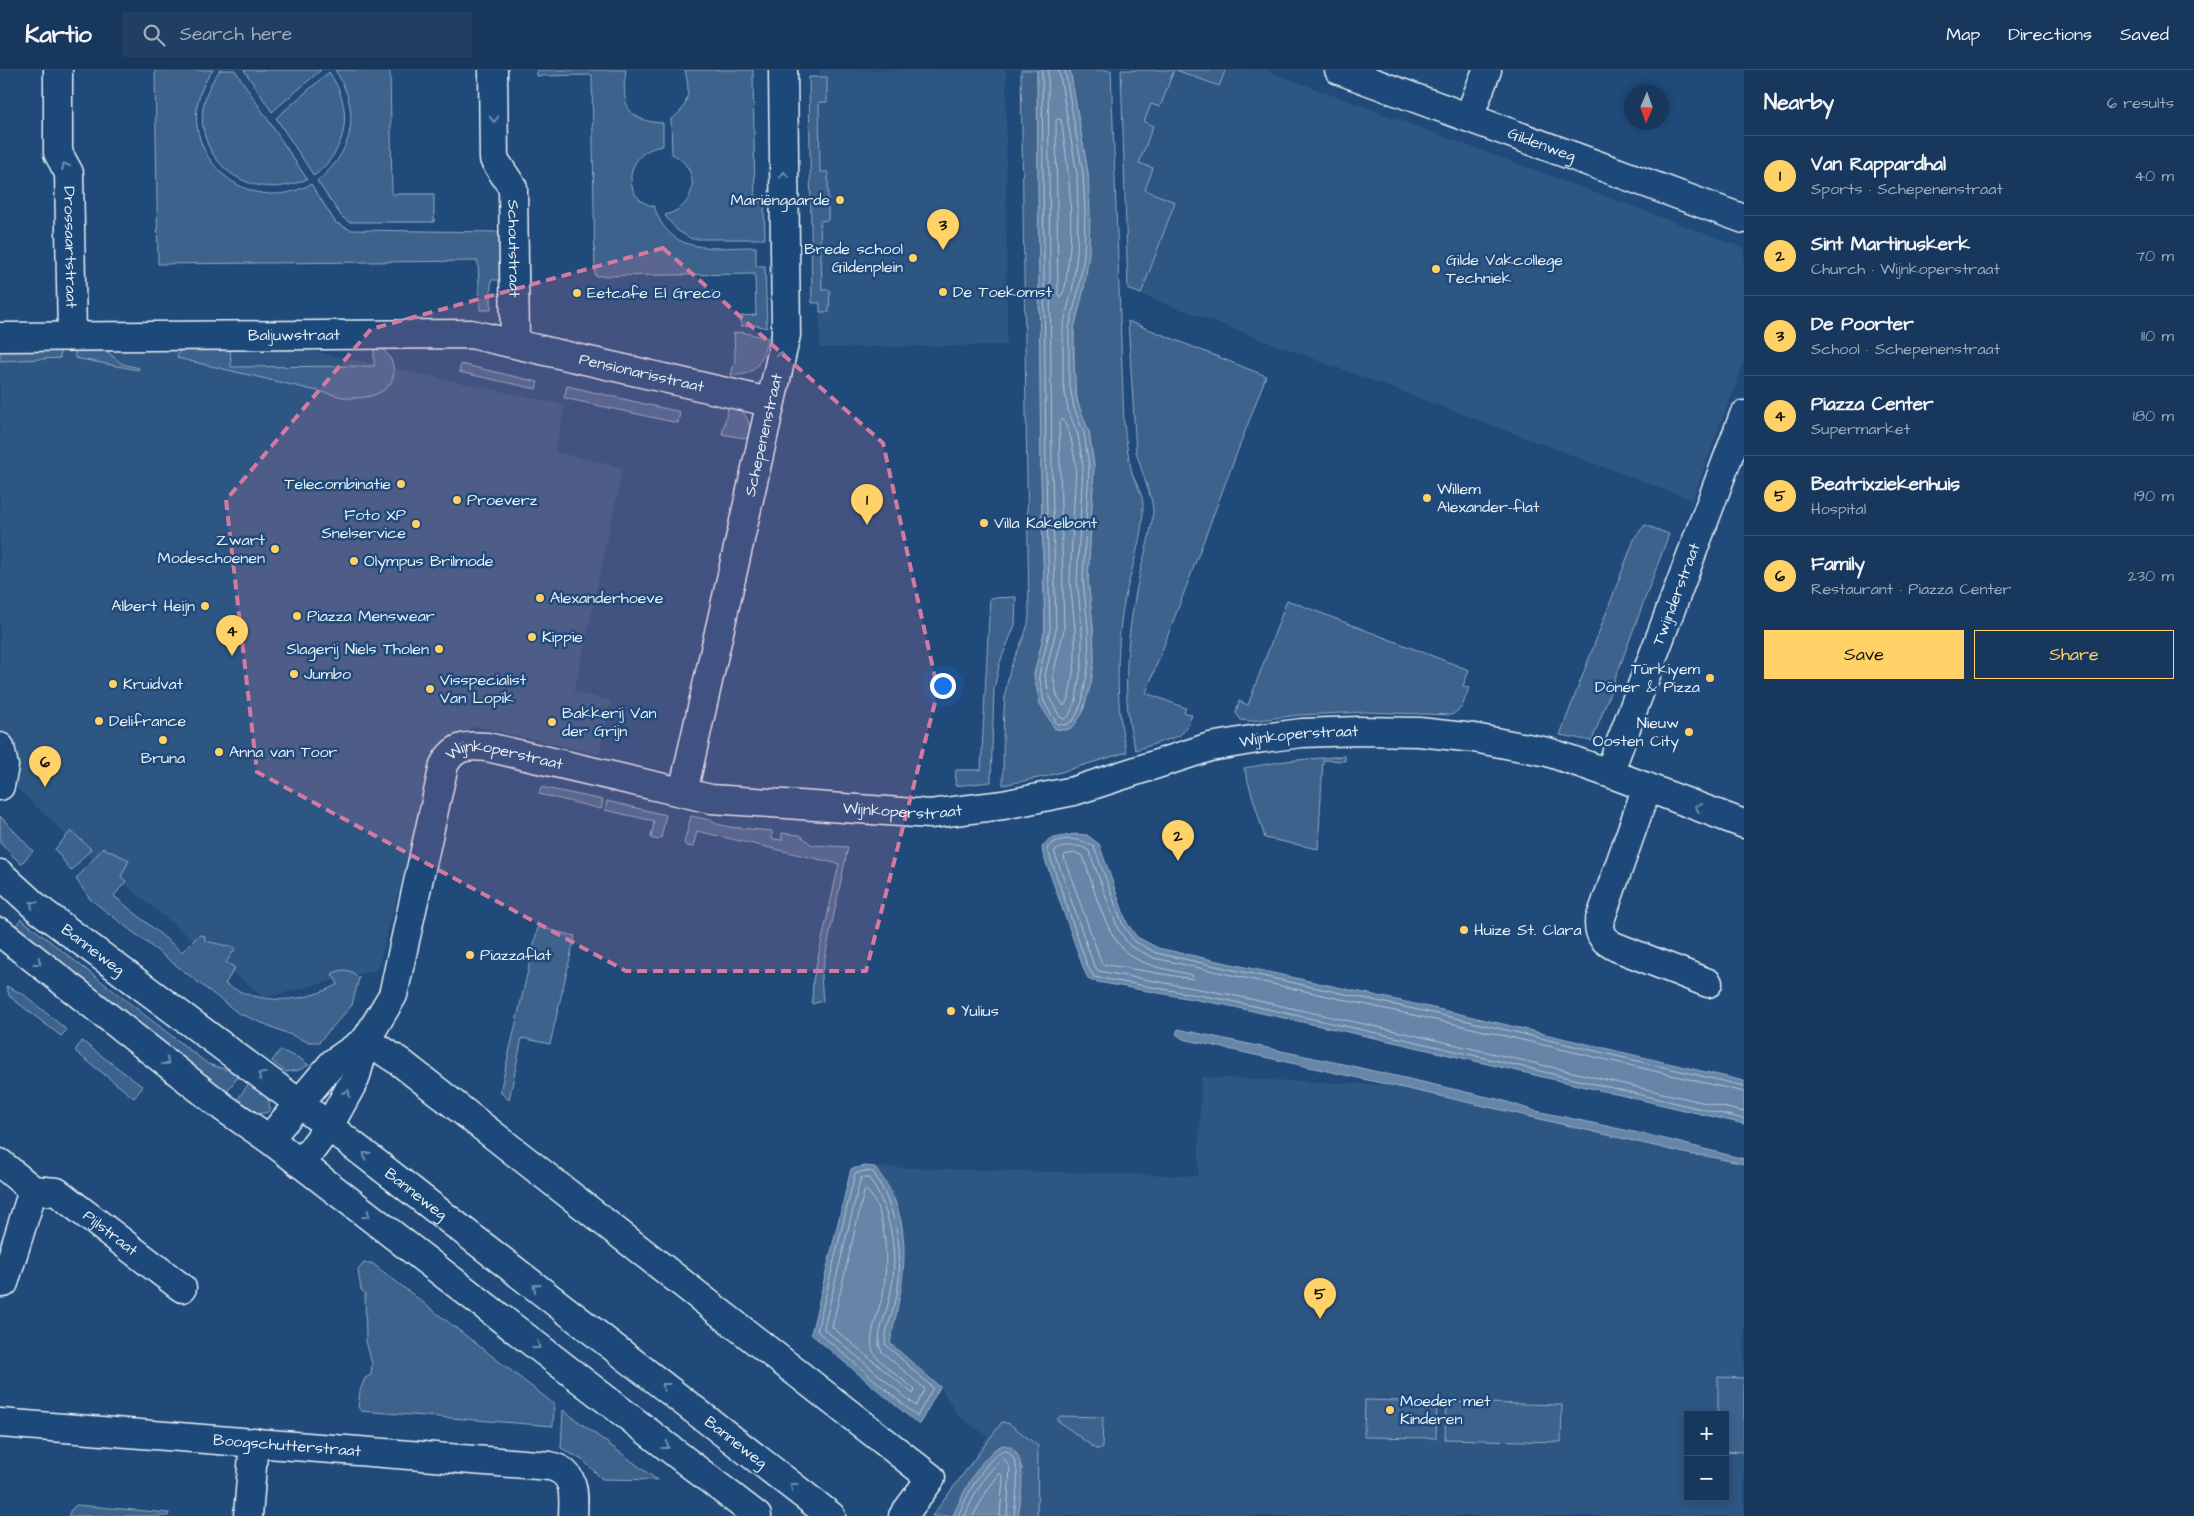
<!DOCTYPE html>
<meta charset="utf-8">
<style>
body{margin:0;font-family:"Architects Daughter",sans-serif;background:#203f62;color:#f1f3f6}
.controls{position:absolute;right:15px;bottom:15px;display:grid;overflow:hidden;border-radius:0px;box-shadow:0 2px 8px #0003}
.controls button{width:45px;height:45px;display:grid;place-items:center;padding:0;border:0;border-bottom:1px solid #365272;background:#17385c;color:#f1f3f6;font:25px sans-serif}
.compass{position:absolute;left:1624px;top:15px;width:45px;height:45px;border-radius:50%;background:#17385c;box-shadow:0 2px 8px #0003;rotate:182deg}
.you{position:absolute;left:942px;top:615px;width:18px;height:18px;margin:-12px;border:4px solid #fff;border-radius:50%;background:#1a73e8;box-shadow:0 0 0 8px #1a73e833}
.badge{display:grid;place-items:center;width:32px;height:32px;border-radius:50%;background:#ffd166;color:#111;font-size:16px;font-weight:700}
.pin{position:absolute;translate:-50% -41px;filter:drop-shadow(0 1px 2px #0008)}
.pin::after{content:'';position:absolute;top:26px;width:18px;height:15px;background:inherit;clip-path:polygon(0 0,100% 0,50% 100%)}
.list{margin:0;padding:0;list-style:none}
h2{display:flex;justify-content:space-between;align-items:center;height:65px;margin:0;padding:0 20px;font-size:21px}
h2 small{font-size:16px;font-weight:400;color:#9eacbb}
.list li{display:grid;grid-template-columns:32px 1fr auto;gap:15px;align-items:center;box-sizing:border-box;height:80px;padding:0 20px;border-top:1px solid #365272}
.list b{display:block;font-size:19px;white-space:nowrap}
.list p{margin:0;font-size:16px;white-space:nowrap;color:#9eacbb}
.list em{font-size:16px;font-style:normal;color:#9eacbb}
.actions{display:flex;gap:10px;padding:15px 20px}
.actions a{flex:1;padding:11px 0;border:1px solid #ffd166;border-radius:0px;text-align:center;font-size:18px;color:#ffd166}
.actions .main{background:#ffd166;color:#111}
.icon{flex:none;width:28px;height:28px;fill:none;stroke:currentColor;stroke-width:2;stroke-linecap:round;stroke-linejoin:round}
.map{position:relative;flex:none;width:1744px;height:1446px;overflow:hidden}
header{display:flex;align-items:center;gap:30px;box-sizing:border-box;height:70px;padding:0 25px;background:#17385c;border-bottom:1px solid #365272}
header strong{font-size:24px}
nav{display:flex;gap:28px;margin-inline-start:auto;font-size:18px}
.search{width:350px;height:45px;background:#203f62;display:flex;align-items:center;gap:12px;box-sizing:border-box;padding:0 18px;border-radius:0px;color:#9eacbb;font-size:19px}
main{display:flex}
aside{flex:1;background:#17385c}
.map>svg:first-child{display:block}
.built{fill:#2e5683;fill-rule:evenodd}
.green{fill:#3c628c;stroke:#92aac2}
.water{fill:#6685a7;stroke:#9ab0c7}
.lines{fill:none;stroke-linecap:round;stroke-linejoin:round}
.shore{stroke:#b4c6d8;stroke-width:1}
.minor-casing{stroke:#e8f1f8;stroke-width:31}
.major-casing{stroke:#e8f1f8;stroke-width:31}
.minor{stroke:#1f4a7a;stroke-width:28}
.major{stroke:#1f4a7a;stroke-width:28}
.oneway{stroke:#6f8dac}
.marked{fill:#d37aa2;fill-opacity:0.2;stroke:#d37aa2;stroke-width:4;stroke-dasharray:10 6;stroke-linejoin:round}
.poi-dot{fill:#ffd166;stroke:#1f4a7a;stroke-width:2}
.labels{text-anchor:middle;dominant-baseline:central;stroke-width:5;stroke-linejoin:round;paint-order:stroke}
.street-label{font-size:16px;fill:#e8f1f8;stroke:#1f4a7a}
.poi-label{font-size:16px;fill:#e8f1f8;stroke:#1f4a7a;text-anchor:start}
</style>
<header>
<strong>Kartio</strong>
<div class="search"><svg class="icon" aria-label="search" viewBox="0 0 24 24"><circle cx="10" cy="10" r="6"/><path d="M15 15l6 6"/></svg>Search here</div>
<nav><a>Map</a><a>Directions</a><a>Saved</a></nav>
</header>
<main>
<div class="map">
<svg width="1744" height="1446" viewBox="0 0 1744 1446">
<rect width="100%" height="100%" fill="#1f4a7a"/>
<filter id="ink" filterUnits="userSpaceOnUse"><feTurbulence type="fractalNoise" baseFrequency=".02" numOctaves="2"/><feDisplacementMap in="SourceGraphic" scale="10" xChannelSelector="R" yChannelSelector="G"/><feConvolveMatrix kernelMatrix="1 2 1 2 8 2 1 2 1" color-interpolation-filters="sRGB"/></filter>
<g filter="url(#ink)">
<g class="built">
<path d="M819 0H1006L1007 275 820 278Z"/>
<path d="M1125 0H1265L1744 178V292L1692 430 1129 220Z"/>
<path d="M280 274 565 335 555 382 623 398 574 622 611 631 599 684 475 656 460 663 435 683 378 899 264 928 82 780 0 702V284Z"/>
<path d="M1201 1007 1414 1016 1744 1095V1446H934L988 1366 959 1347 940 1317 890 1273 902 1226 875 1097 1198 1106ZM1688 1345H1725V1427H1688Z"/>
</g>
<g class="green">
<path d="M155 0H213C162 66 238 154 311 114L336 153 351 160 497 162 501 165 506 210H491V240H480L478 191 158 194Z"/>
<path d="M220 0H235L307 109C235 142 170 64 220 0Z"/>
<path d="M244 0H321L272 42Z"/>
<path d="M335 0H390L392 124H434V152H349L342 147 317 111C355 81 361 40 335 0Z"/>
<path d="M537 0H626C621 34 626 51 663 53V76C622 81 622 131 654 136 670 187 712 177 756 177V196H765L767 258 755 255 741 256V246L756 245 755 204 595 206 592 5 537 6Z"/>
<path d="M685 0H753L755 132H764L765 169H692L678 161 666 147 665 145C698 137 702 99 672 84L671 49C690 38 690 20 685 0Z"/>
<path d="M1021 0H1037L1041 404 1045 559 1034 605 1040 634 1082 644 1091 613 1094 591 1093 557 1088 510 1094 396 1089 362 1079 337 1074 311V258L1084 218 1088 103 1070 0H1111L1124 354C1126 370 1128 387 1132 403 1135 413 1143 423 1143 435 1144 464 1131 499 1125 528 1116 569 1115 643 1127 682L1048 706 1003 715C1004 682 1001 640 1008 608 1012 586 1027 569 1029 546Z"/>
<path d="M1121 0H1174L1160 37 1151 34 1144 52 1153 56 1139 93 1153 98 1145 120 1175 132 1141 224 1128 219Z"/>
<path d="M1176 0H1224L1225 1 1219 16Z"/>
<path d="M329 2C354 38 349 78 314 106L276 48Z"/>
<path d="M809 7H827V32H819L820 102H828V150L820 151 822 220H830L829 242H820V233H812Z"/>
<path d="M1128 251 1266 306 1146 623 1186 638 1184 642 1192 645 1186 659 1179 666 1136 680C1119 634 1128 556 1139 508 1143 487 1152 463 1153 441L1152 432 1136 382Z"/>
<path d="M741 262 768 268C762 290 758 307 731 305L735 289 734 263Z"/>
<path d="M374 273C393 282 403 308 382 321 370 328 360 328 347 328L177 288 180 278 230 277 231 297 374 296Z"/>
<path d="M60 277V288L0 291V278Z"/>
<path d="M75 277 104 279 122 294 139 298 138 300 75 288Z"/>
<path d="M461 294 538 312 536 319 459 302Z"/>
<path d="M567 316 680 342 678 353 564 328Z"/>
<path d="M729 334C746 340 752 352 749 369L722 364Z"/>
<path d="M1645 455 1669 464 1592 671 1560 665 1635 467Z"/>
<path d="M1016 527 1015 555 1000 592 994 619 991 712 955 716 956 700H981L990 528Z"/>
<path d="M1287 530 1469 600 1463 616 1469 618 1462 637 1452 645 1365 642 1299 645 1251 651 1241 650 1236 643 1239 631 1248 635Z"/>
<path d="M1345 686V691L1323 690 1318 779 1265 768 1244 698 1285 691Z"/>
<path d="M541 717 603 730 601 739 539 724Z"/>
<path d="M607 731 666 745 661 768 657 770 651 768 654 751 605 740Z"/>
<path d="M0 746 33 781 21 794 0 773Z"/>
<path d="M691 746 714 751 713 753 729 757 772 761V769L782 770V763L800 765 812 775 848 777 821 906 823 931 812 934 813 910 839 794 697 761 693 777 686 776 684 773Z"/>
<path d="M71 761 91 779 71 801 55 779Z"/>
<path d="M103 778 129 790 121 807 126 811 114 826 182 882 199 865 205 866V871L236 878 226 892 235 898 225 914C260 935 303 934 338 914L332 904C342 898 351 899 359 908L352 935 319 972H308L238 943 90 829 76 809Z"/>
<path d="M21 849 208 994 240 1004 227 1022 14 857Z"/>
<path d="M538 857 575 866 550 974 522 968 509 1030 500 1022Z"/>
<path d="M6 916 23 924 67 960 61 966 10 927Z"/>
<path d="M82 971 143 1017 134 1028 76 982V979Z"/>
<path d="M280 980 299 988 309 995 299 1000 286 1002 272 991Z"/>
<path d="M250 1012C260 1020 274 1029 268 1042 256 1047 246 1036 237 1030Z"/>
<path d="M364 1193H372L554 1334 553 1356 361 1341 358 1337 360 1321 365 1308 371 1305 372 1294 366 1271 365 1223 361 1220 358 1200Z"/>
<path d="M1718 1307 1744 1308V1382L1725 1381V1345H1718Z"/>
<path d="M1365 1330 1437 1332 1436 1368 1364 1367Z"/>
<path d="M1446 1332 1562 1335 1561 1372 1445 1369Z"/>
<path d="M563 1340 657 1410 602 1409 584 1391 561 1378Z"/>
<path d="M1060 1346 1103 1347 1102 1379H1096L1057 1350Z"/>
<path d="M1002 1352 1010 1354 1038 1376 1037 1446H1018L1022 1397 998 1377 972 1408 953 1446H932Z"/>
<path d="M76 1435 169 1443 168 1446H69L70 1441Z"/>
</g>
<g class="water">
<path d="M1037 0H1070L1088 103 1090 141 1089 184 1084 218 1074 258 1073 275 1076 328 1089 362 1094 396 1088 510 1093 557 1094 591 1091 613 1082 644 1073 657 1066 660 1055 659 1040 634 1034 605 1045 559 1041 404Z"/>
<path d="M1075 764 1087 765 1099 774 1127 853 1137 867 1158 878 1456 943 1744 1011V1054L1402 974 1225 935 1092 911 1088 909 1083 897 1043 784 1042 777 1049 769Z"/>
<path d="M1178 959 1352 996 1501 1030 1532 1040 1657 1067 1744 1089V1094L1706 1086 1693 1085 1480 1035 1183 969 1176 964Z"/>
<path d="M865 1096 875 1097C880 1105 886 1112 890 1120 915 1169 901 1224 890 1273L940 1317 919 1355 811 1264 851 1099Z"/>
<path d="M1003 1375C1030 1376 1021 1429 1018 1446H953C961 1427 982 1382 1003 1375Z"/>
</g>
<g class="lines">
<g class="shore">
<path d="M1042 0 1046 404 1050 559 1039 605 1044 632 1057 654 1065 655 1074 650 1082 632 1089 591 1088 558 1083 510 1089 396 1084 363 1074 338 1069 311V258L1079 217 1084 184 1085 141 1083 104 1065 0"/>
<path d="M1048 0 1052 404 1056 560 1045 605 1050 629 1060 647 1064 649 1069 646 1076 630 1082 591V558L1077 510 1083 396 1078 365 1068 340 1063 312V257L1073 216 1077 183 1078 141 1077 104 1059 0"/>
<path d="M1058 49 1061 50 1062 55C1069 104 1075 152 1067 202 1066 210 1066 221 1060 227L1058 224 1056 52Z"/>
<path d="M1061 350 1064 351 1071 368 1076 396 1070 510 1075 559V591L1069 627 1064 636 1057 626 1053 605 1064 560 1059 353Z"/>
<path d="M1076 783 1083 786C1094 816 1105 871 1133 887 1151 898 1172 900 1192 905L1193 909 1102 894 1064 788 1065 785Z"/>
<path d="M1744 1016 1455 948 1156 883 1134 871 1123 855 1094 777C1082 768 1058 765 1047 778L1087 895 1094 907 1226 930 1404 969 1744 1049"/>
<path d="M1744 1022 1454 954 1154 888 1130 876 1118 859 1089 781C1079 773 1065 775 1054 781L1093 893 1098 901 1227 924 1405 963 1744 1042"/>
<path d="M865 1101 873 1102C897 1139 904 1182 897 1225 894 1241 885 1258 885 1274L933 1318 917 1346 817 1261 855 1104Z"/>
<path d="M861 1108H869C892 1142 899 1186 890 1226 887 1242 878 1259 879 1275L882 1282 925 1319 916 1336 824 1259Z"/>
<path d="M867 1121C888 1140 888 1198 883 1224 880 1238 867 1268 873 1281 878 1293 904 1310 915 1320L913 1324 832 1257 864 1122Z"/>
<path d="M958 1446C966 1428 985 1388 1004 1380 1025 1387 1015 1429 1014 1446"/>
<path d="M965 1446C973 1426 986 1400 1004 1388L1010 1398 1007 1446"/>
<path d="M973 1446 988 1419 1000 1403 1003 1407 1000 1446"/>
</g>
<g class="minor-casing">
<g id="minor">
<path id="s1" d="M58 0V83L69 103 72 266"/>
<path id="s2" d="M493 0 494 89 513 118 515 273"/>
<path id="s3" d="M1339 0 1744 149"/>
<path d="M1469 47 1487 0"/>
<path id="s4" d="M0 267 471 264 769 332"/>
<path d="M0 677 4 696 0 716"/>
<path id="s5" d="M1609 703 1744 345"/>
<path d="M1647 717 1599 853C1599 866 1604 871 1616 877L1708 913"/>
<path id="s6" d="M683 722 786 265 783 0"/>
<path d="M366 970 400 992 931 1408 903 1446"/>
<path d="M269 1069 333 993 366 970"/>
<path id="s7" d="M0 1093 33 1120 57 1122 182 1218"/>
<path id="s8" d="M301 1094 329 1056 355 1009 366 970 393 925 444 695C454 676 466 675 487 677L711 729 930 744 1003 735 1074 721 1210 677 1263 668 1302 663 1359 661 1419 662 1474 668 1548 682 1609 703 1744 754"/>
<path d="M0 1213H4L33 1120"/>
<path id="s9" d="M0 1353 550 1396C576 1402 574 1424 573 1446"/>
<path d="M248 1446 254 1372"/>
</g>
</g>
<g class="major-casing">
<g id="major">
<path id="s10" d="M0 804 37 838 300 1034 831 1446"/>
<path d="M0 862 224 1038 269 1069 757 1446"/>
</g>
</g>
<use href="#minor" class="minor"/>
<use href="#major" class="major"/>
</g>
<defs><path id="oneway-chevron" d="M-2-3.5L2.5 0L-2 3.5" fill="none" stroke-width="1.6" stroke-linecap="round" stroke-linejoin="round" transform="scale(1.25)"/></defs>
<g class="oneway">
<use href="#oneway-chevron" transform="translate(494 49) rotate(89)"/>
<use href="#oneway-chevron" transform="translate(65 96) rotate(-117)"/>
<use href="#oneway-chevron" transform="translate(784 105) rotate(-91)"/>
<use href="#oneway-chevron" transform="translate(781 285) rotate(-76)"/>
<use href="#oneway-chevron" transform="translate(1698 737) rotate(-159)"/>
<use href="#oneway-chevron" transform="translate(33 834) rotate(-141)"/>
<use href="#oneway-chevron" transform="translate(38 892) rotate(38)"/>
<use href="#oneway-chevron" transform="translate(166 992) rotate(38)"/>
<use href="#oneway-chevron" transform="translate(261 1005) rotate(-144)"/>
<use href="#oneway-chevron" transform="translate(347 1023) rotate(-60)"/>
<use href="#oneway-chevron" transform="translate(366 1085) rotate(-142)"/>
<use href="#oneway-chevron" transform="translate(367 1145) rotate(38)"/>
<use href="#oneway-chevron" transform="translate(536 1217) rotate(-142)"/>
<use href="#oneway-chevron" transform="translate(537 1276) rotate(38)"/>
<use href="#oneway-chevron" transform="translate(665 1316) rotate(-142)"/>
<use href="#oneway-chevron" transform="translate(666 1376) rotate(38)"/>
<use href="#oneway-chevron" transform="translate(793 1416) rotate(-142)"/>
</g>
</g>
<path class="marked" d="M663 178 883 373 938 621 866 901H626L257 702 226 430 371 259Z"/>
<g class="poi-dot">
<circle cx="840" cy="130" r="5"/>
<circle cx="913" cy="188" r="5"/>
<circle cx="1436" cy="199" r="5"/>
<circle cx="943" cy="222" r="5"/>
<circle cx="577" cy="223" r="5"/>
<circle cx="401" cy="414" r="5"/>
<circle cx="1427" cy="428" r="5"/>
<circle cx="457" cy="430" r="5"/>
<circle cx="984" cy="453" r="5"/>
<circle cx="416" cy="454" r="5"/>
<circle cx="275" cy="479" r="5"/>
<circle cx="354" cy="491" r="5"/>
<circle cx="540" cy="528" r="5"/>
<circle cx="205" cy="536" r="5"/>
<circle cx="297" cy="546" r="5"/>
<circle cx="532" cy="567" r="5"/>
<circle cx="439" cy="579" r="5"/>
<circle cx="294" cy="604" r="5"/>
<circle cx="1710" cy="608" r="5"/>
<circle cx="113" cy="614" r="5"/>
<circle cx="430" cy="619" r="5"/>
<circle cx="99" cy="651" r="5"/>
<circle cx="552" cy="652" r="5"/>
<circle cx="1689" cy="662" r="5"/>
<circle cx="163" cy="670" r="5"/>
<circle cx="219" cy="682" r="5"/>
<circle cx="1464" cy="860" r="5"/>
<circle cx="470" cy="885" r="5"/>
<circle cx="951" cy="941" r="5"/>
<circle cx="1390" cy="1340" r="5"/>
</g>
<g class="labels">
<g class="street-label">
<text stroke="none"><textPath href="#s3" startOffset="216">Gildenweg</textPath></text>
<text stroke="none"><textPath href="#s1" startOffset="180">Drossaartstraat</textPath></text>
<text stroke="none"><textPath href="#s2" startOffset="184">Schoutstraat</textPath></text>
<text stroke="none"><textPath href="#s4" startOffset="294">Baljuwstraat</textPath></text>
<text stroke="none"><textPath href="#s4" startOffset="646">Pensionarisstraat</textPath></text>
<text stroke="none"><textPath href="#s6" startOffset="366">Schepenenstraat</textPath></text>
<text stroke="none"><textPath href="#s5" startOffset="191">Twijnderstraat</textPath></text>
<text stroke="none"><textPath href="#s8" startOffset="1308">Wijnkoperstraat</textPath></text>
<text stroke="none"><textPath href="#s8" startOffset="498">Wijnkoperstraat</textPath></text>
<text stroke="none"><textPath href="#s8" startOffset="902">Wijnkoperstraat</textPath></text>
<text stroke="none"><textPath href="#s10" startOffset="120">Banneweg</textPath></text>
<text stroke="none"><textPath href="#s10" startOffset="525">Banneweg</textPath></text>
<text stroke="none"><textPath href="#s7" startOffset="134">Pijlstraat</textPath></text>
<text stroke="none"><textPath href="#s10" startOffset="930">Banneweg</textPath></text>
<text stroke="none"><textPath href="#s9" startOffset="288">Boogschutterstraat</textPath></text>
</g>
<g class="poi-label">
<text x="830" y="130" text-anchor="end">Mariëngaarde</text>
<text x="903" y="179" text-anchor="end">Brede school<tspan x="903" dy="18">Gildenplein</tspan></text>
<text x="1446" y="190">Gilde Vakcollege<tspan x="1446" dy="18">Techniek</tspan></text>
<text x="953" y="222">De Toekomst</text>
<text x="587" y="223">Eetcafe El Greco</text>
<text x="391" y="414" text-anchor="end">Telecombinatie</text>
<text x="1437" y="419">Willem<tspan x="1437" dy="18">Alexander-flat</tspan></text>
<text x="467" y="430">Proeverz</text>
<text x="406" y="445" text-anchor="end">Foto XP<tspan x="406" dy="18">Snelservice</tspan></text>
<text x="994" y="453">Villa Kakelbont</text>
<text x="265" y="470" text-anchor="end">Zwart<tspan x="265" dy="18">Modeschoenen</tspan></text>
<text x="364" y="491">Olympus Brilmode</text>
<text x="550" y="528">Alexanderhoeve</text>
<text x="195" y="536" text-anchor="end">Albert Heijn</text>
<text x="307" y="546">Piazza Menswear</text>
<text x="542" y="567">Kippie</text>
<text x="429" y="579" text-anchor="end">Slagerij Niels Tholen</text>
<text x="1700" y="599" text-anchor="end">Türkiyem<tspan x="1700" dy="18">Döner &amp; Pizza</tspan></text>
<text x="304" y="604">Jumbo</text>
<text x="440" y="610">Visspecialist<tspan x="440" dy="18">Van Lopik</tspan></text>
<text x="123" y="614">Kruidvat</text>
<text x="562" y="643">Bakkerij Van<tspan x="562" dy="18">der Grijn</tspan></text>
<text x="109" y="651">Delifrance</text>
<text x="1679" y="653" text-anchor="end">Nieuw<tspan x="1679" dy="18">Oosten City</tspan></text>
<text x="229" y="682">Anna van Toor</text>
<text x="163" y="688" text-anchor="middle">Bruna</text>
<text x="1474" y="860">Huize St. Clara</text>
<text x="480" y="885">Piazzaflat</text>
<text x="961" y="941">Yulius</text>
<text x="1400" y="1331">Moeder met<tspan x="1400" dy="18">Kinderen</tspan></text>
</g>
</g>
</svg>
<div class="controls">
<button>+</button>
<button>−</button>
</div>
<svg class="compass" viewBox="-18 -18 36 36"><path d="M0-13l5 13h-10z" fill="#e53935"/><path d="M0 13l5-13h-10z" fill="#9eacbb"/></svg>
<div class="you"></div>
<div class="pin badge" style="left:867px;top:455px">1</div>
<div class="pin badge" style="left:1178px;top:791px">2</div>
<div class="pin badge" style="left:943px;top:180px">3</div>
<div class="pin badge" style="left:232px;top:586px">4</div>
<div class="pin badge" style="left:1320px;top:1249px">5</div>
<div class="pin badge" style="left:45px;top:717px">6</div>
</div>
<aside>
<h2>Nearby<small>6 results</small></h2>
<ul class="list">
<li><span class="badge">1</span><div><b>Van Rappardhal</b><p>Sports · Schepenenstraat</p></div><em>40 m</em></li>
<li><span class="badge">2</span><div><b>Sint Martinuskerk</b><p>Church · Wijnkoperstraat</p></div><em>70 m</em></li>
<li><span class="badge">3</span><div><b>De Poorter</b><p>School · Schepenenstraat</p></div><em>110 m</em></li>
<li><span class="badge">4</span><div><b>Piazza Center</b><p>Supermarket</p></div><em>180 m</em></li>
<li><span class="badge">5</span><div><b>Beatrixziekenhuis</b><p>Hospital</p></div><em>190 m</em></li>
<li><span class="badge">6</span><div><b>Family</b><p>Restaurant · Piazza Center</p></div><em>230 m</em></li>
</ul>
<div class="actions"><a class="main">Save</a><a>Share</a></div>
</aside>
</main>
